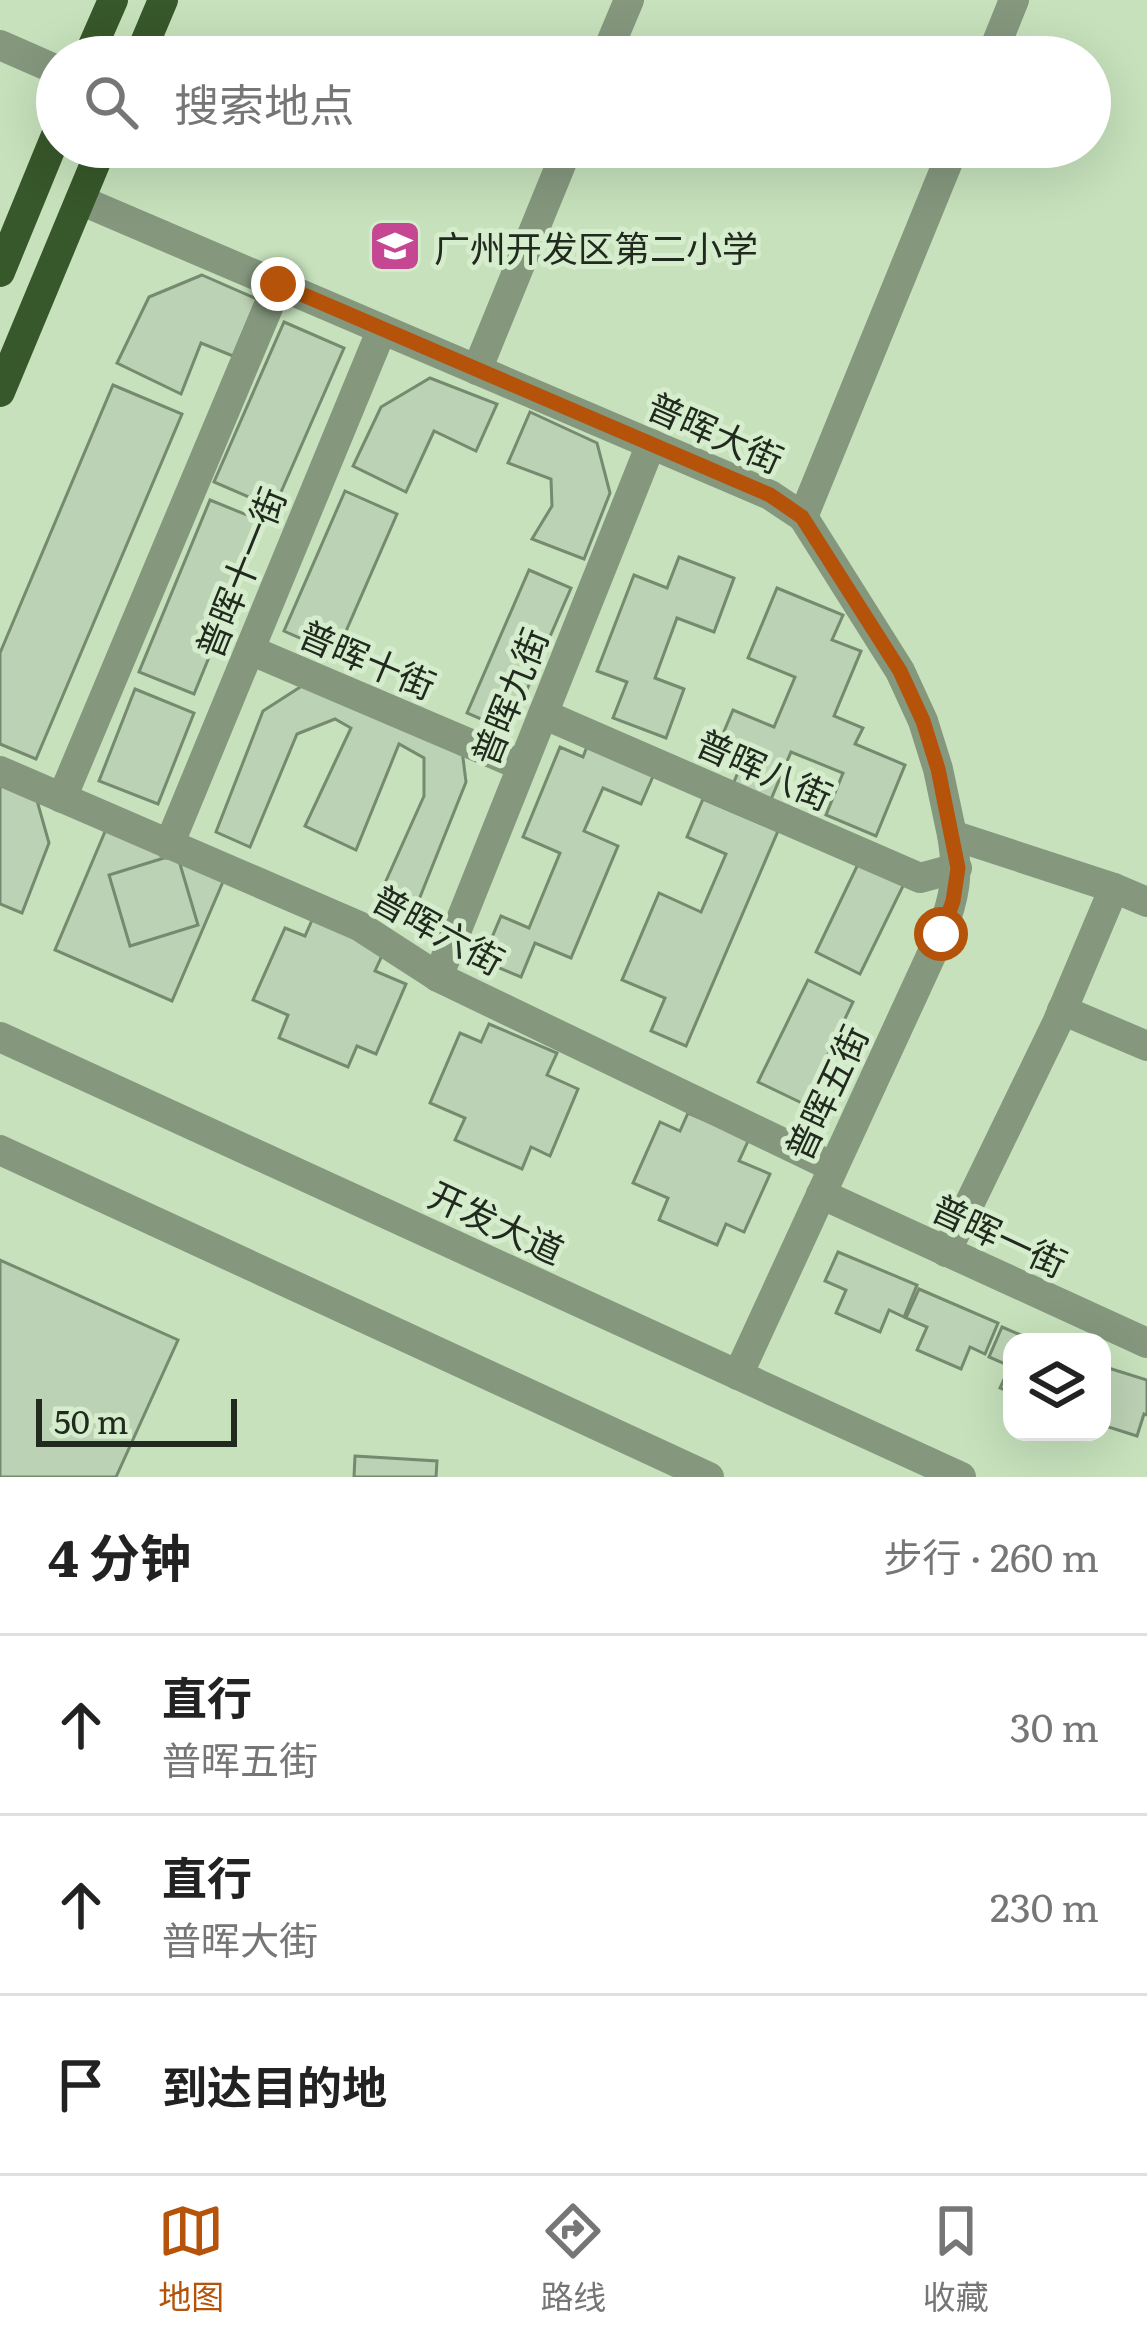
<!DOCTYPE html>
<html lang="zh">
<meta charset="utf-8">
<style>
body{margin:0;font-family:Literata,"Noto Sans SC",serif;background:#f2f2f2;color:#222}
.controls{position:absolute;right:36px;bottom:36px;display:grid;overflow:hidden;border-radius:24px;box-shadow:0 12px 48px #0002}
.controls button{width:108px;height:108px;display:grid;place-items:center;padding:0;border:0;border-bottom:3px solid #e0e0e0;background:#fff;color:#222;font:60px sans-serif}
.scale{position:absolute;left:36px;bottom:30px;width:201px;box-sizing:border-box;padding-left:12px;border:6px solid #212a1e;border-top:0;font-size:33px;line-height:42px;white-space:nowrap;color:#212a1e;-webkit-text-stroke:9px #d6edcd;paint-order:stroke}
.stop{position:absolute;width:36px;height:36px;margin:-27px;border:9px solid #b45309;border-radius:50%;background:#fff}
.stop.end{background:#b45309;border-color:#fff;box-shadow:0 3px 12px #0008}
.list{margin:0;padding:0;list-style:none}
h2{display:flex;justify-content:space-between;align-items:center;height:156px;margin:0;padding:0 48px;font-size:51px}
h2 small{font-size:39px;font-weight:400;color:#767676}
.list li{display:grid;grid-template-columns:78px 1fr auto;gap:36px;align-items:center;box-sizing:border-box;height:180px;padding:0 48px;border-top:3px solid #e0e0e0}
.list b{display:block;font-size:45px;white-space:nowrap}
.list p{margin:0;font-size:39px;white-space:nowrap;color:#767676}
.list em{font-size:39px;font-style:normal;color:#767676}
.icon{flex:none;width:66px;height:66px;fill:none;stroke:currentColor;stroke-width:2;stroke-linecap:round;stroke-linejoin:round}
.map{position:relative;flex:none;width:1147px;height:1477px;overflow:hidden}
.search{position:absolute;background:#fff;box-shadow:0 12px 48px #0002;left:36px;right:36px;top:36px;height:132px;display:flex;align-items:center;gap:30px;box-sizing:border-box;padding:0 42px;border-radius:66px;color:#767676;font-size:45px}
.sheet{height:696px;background:#fff}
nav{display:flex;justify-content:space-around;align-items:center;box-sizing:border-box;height:168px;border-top:3px solid #e0e0e0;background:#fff;font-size:33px;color:#767676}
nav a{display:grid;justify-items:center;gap:6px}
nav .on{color:#b45309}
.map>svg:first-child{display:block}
.built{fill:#c6e1bc;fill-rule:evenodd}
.building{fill:#bcd2b4;stroke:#758a6e;stroke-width:3}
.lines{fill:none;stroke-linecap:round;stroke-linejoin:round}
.minor{stroke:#85987e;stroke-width:30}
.major{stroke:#37582a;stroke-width:30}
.route{stroke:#b45309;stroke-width:15}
.labels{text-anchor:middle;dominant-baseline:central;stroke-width:10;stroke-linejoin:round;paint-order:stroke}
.poi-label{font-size:36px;fill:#212a1e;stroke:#d6edcd;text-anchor:start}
.street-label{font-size:36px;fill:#212a1e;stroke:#d6edcd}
</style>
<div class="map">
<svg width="1147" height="1477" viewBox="0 0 1147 1477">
<rect width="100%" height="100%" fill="#d6edcd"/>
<path class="built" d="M0 0H1147V1477H0ZM57 57H1090V147H57ZM1012 1342H1102V1432H1012Z"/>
<g class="building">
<path d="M202 275 257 299 233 356 201 343 181 394 117 363 149 297Z"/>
<path d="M284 322 344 348 274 508 214 482Z"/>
<path d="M430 378 497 404 476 451 434 431 406 492 353 466 381 407Z"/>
<path d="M113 385 182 414 36 759 0 744V653Z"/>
<path d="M530 412 597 443 610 493 584 559 532 539 552 506 551 479 508 463Z"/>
<path d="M345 491 397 514 336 654 284 631Z"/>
<path d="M210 500 264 522 194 694 139 672Z"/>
<path d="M679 557 734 578 714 632 677 618 655 678 684 689 666 738 613 718 627 682 597 671 634 575 667 588Z"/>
<path d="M529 570 571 588 509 731 467 713Z"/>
<path d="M777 588 843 615 832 640 861 651 834 716 863 728 855 744 905 765 876 836 826 815 843 773 791 752 769 804 731 789 745 756 718 746 733 710 774 727 795 677 748 658Z"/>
<path d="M305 684 462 750 466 782 416 907 381 892 424 796V758L399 744 356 850 305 826 351 728 335 719 297 734 250 847 216 832 263 711Z"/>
<path d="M135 689 194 713 158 804 99 781Z"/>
<path d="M590 739 657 767 641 804 603 788 584 831 618 846 571 958 535 943 521 977 482 961 501 916 529 928 560 853 523 837 560 747 583 757Z"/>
<path d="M0 780 36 797 49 843 22 913 0 904Z"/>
<path d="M703 799 778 831 686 1046 651 1031 665 998 622 980 659 893 701 912 726 854 687 837Z"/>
<path d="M107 827 225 877 172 1001 55 950Z"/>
<path d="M177 854 198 925 130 946 109 875Z"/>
<path d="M859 862 904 884 860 974 816 952Z"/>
<path d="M313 918 385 949 375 971 406 984 376 1054 357 1046 348 1067 279 1038 288 1015 253 1000 285 928 305 936Z"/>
<path d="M808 980 853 1002 804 1104 758 1082Z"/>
<path d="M489 1024 557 1053 547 1075 578 1089 550 1156 531 1147 522 1169 455 1140 465 1118 430 1103 460 1033 481 1042Z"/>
<path d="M688 1113 749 1139 739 1161 770 1174 744 1232 726 1224 717 1245 659 1220 668 1198 633 1183 660 1122 680 1131Z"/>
<path d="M838 1252 917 1285 904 1317 889 1310 880 1332 836 1313 846 1290 825 1281Z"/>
<path d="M0 1260 178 1340 116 1477H0Z"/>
<path d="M919 1289 998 1323 985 1354 970 1347 961 1369 917 1350 927 1327 906 1318Z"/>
<path d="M1002 1327 1037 1342H1012V1393L1000 1388 1010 1366 989 1357Z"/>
<path d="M1102 1366 1147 1380V1415L1144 1414 1137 1436 1102 1425Z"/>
<path d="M355 1456 437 1461 436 1477H354Z"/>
</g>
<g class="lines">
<g class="minor">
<path d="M0 45 57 70"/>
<path d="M605 57 629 0"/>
<path d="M991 57 1014 0"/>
<path d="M80 200 770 495 803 517 900 671 923 721 938 769 952 835 1114 888 1147 902"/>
<path d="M477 370 568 147"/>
<path d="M803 517 954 147"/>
<path d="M250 650 522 766"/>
<path d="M543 714 920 878 957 868"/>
<path d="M0 771 359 926 438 977 833 1167"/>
<path d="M62 798 278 284"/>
<path d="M169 845 382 329"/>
<path d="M438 977 651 444"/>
<path d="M1062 1010 1147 1046"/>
<path d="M0 1037 961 1477"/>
<path d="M0 1150 709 1477"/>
<path d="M821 1194 1147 1343"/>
<path d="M946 1252 1057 1023 1114 888"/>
<path d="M738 1375 941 934C955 896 959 875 952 835"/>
</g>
<g class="major">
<path d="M88 57 113 0"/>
<path d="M139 57 163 0"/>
<path d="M0 272 57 133"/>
<path d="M0 392 102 147"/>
</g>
</g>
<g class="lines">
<path class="route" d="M278 284 770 495 802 517 900 671 923 721 938 769 958 868 953 901 941 934"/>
</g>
<defs>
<g id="school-square" transform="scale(2.7)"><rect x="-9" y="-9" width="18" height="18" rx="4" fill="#c54691" stroke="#d6edcd"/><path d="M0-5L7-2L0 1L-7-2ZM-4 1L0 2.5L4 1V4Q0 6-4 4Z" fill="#fff"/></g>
</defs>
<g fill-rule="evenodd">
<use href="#school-square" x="395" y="246"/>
</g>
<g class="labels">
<g class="poi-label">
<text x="434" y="246">广州开发区第二小学</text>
</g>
<g class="street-label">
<text transform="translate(716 431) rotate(24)">普晖大街</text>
<text transform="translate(239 572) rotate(-68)">普晖十一街</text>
<text transform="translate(368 658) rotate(23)">普晖十街</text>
<text transform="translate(508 696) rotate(-68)">普晖九街</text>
<text transform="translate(765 768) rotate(24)">普晖八街</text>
<text transform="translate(439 928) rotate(29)">普晖六街</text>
<text transform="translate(825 1092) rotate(-65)">普晖五街</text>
<text transform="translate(497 1221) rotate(25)">开发大道</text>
<text transform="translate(1000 1234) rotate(25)">普晖一街</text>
</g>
</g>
</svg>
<div class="controls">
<button><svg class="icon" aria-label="layers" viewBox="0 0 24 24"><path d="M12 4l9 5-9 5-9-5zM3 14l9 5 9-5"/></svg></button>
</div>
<div class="scale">50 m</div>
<div class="stop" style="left:941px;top:934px"></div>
<div class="stop end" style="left:278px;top:284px"></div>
<div class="search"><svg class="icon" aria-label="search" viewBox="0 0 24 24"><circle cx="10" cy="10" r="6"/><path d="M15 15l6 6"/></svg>搜索地点</div>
</div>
<section class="sheet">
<h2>4 分钟<small>步行 · 260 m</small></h2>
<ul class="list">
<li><svg class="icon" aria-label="ahead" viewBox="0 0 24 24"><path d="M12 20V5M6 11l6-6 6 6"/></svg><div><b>直行</b><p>普晖五街</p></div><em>30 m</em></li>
<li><svg class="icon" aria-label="ahead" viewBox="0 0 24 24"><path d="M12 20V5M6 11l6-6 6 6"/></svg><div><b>直行</b><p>普晖大街</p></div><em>230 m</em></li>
<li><svg class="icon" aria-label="arrive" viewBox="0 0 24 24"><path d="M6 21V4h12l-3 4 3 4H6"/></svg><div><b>到达目的地</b></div></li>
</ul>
</section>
<nav>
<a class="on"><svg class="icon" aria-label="map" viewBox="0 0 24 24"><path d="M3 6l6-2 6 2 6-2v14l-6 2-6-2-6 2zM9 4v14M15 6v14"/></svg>地图</a>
<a><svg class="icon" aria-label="directions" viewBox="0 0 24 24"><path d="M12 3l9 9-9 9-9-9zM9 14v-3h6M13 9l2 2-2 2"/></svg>路线</a>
<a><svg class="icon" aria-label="saved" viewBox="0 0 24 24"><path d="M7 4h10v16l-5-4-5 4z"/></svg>收藏</a>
</nav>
